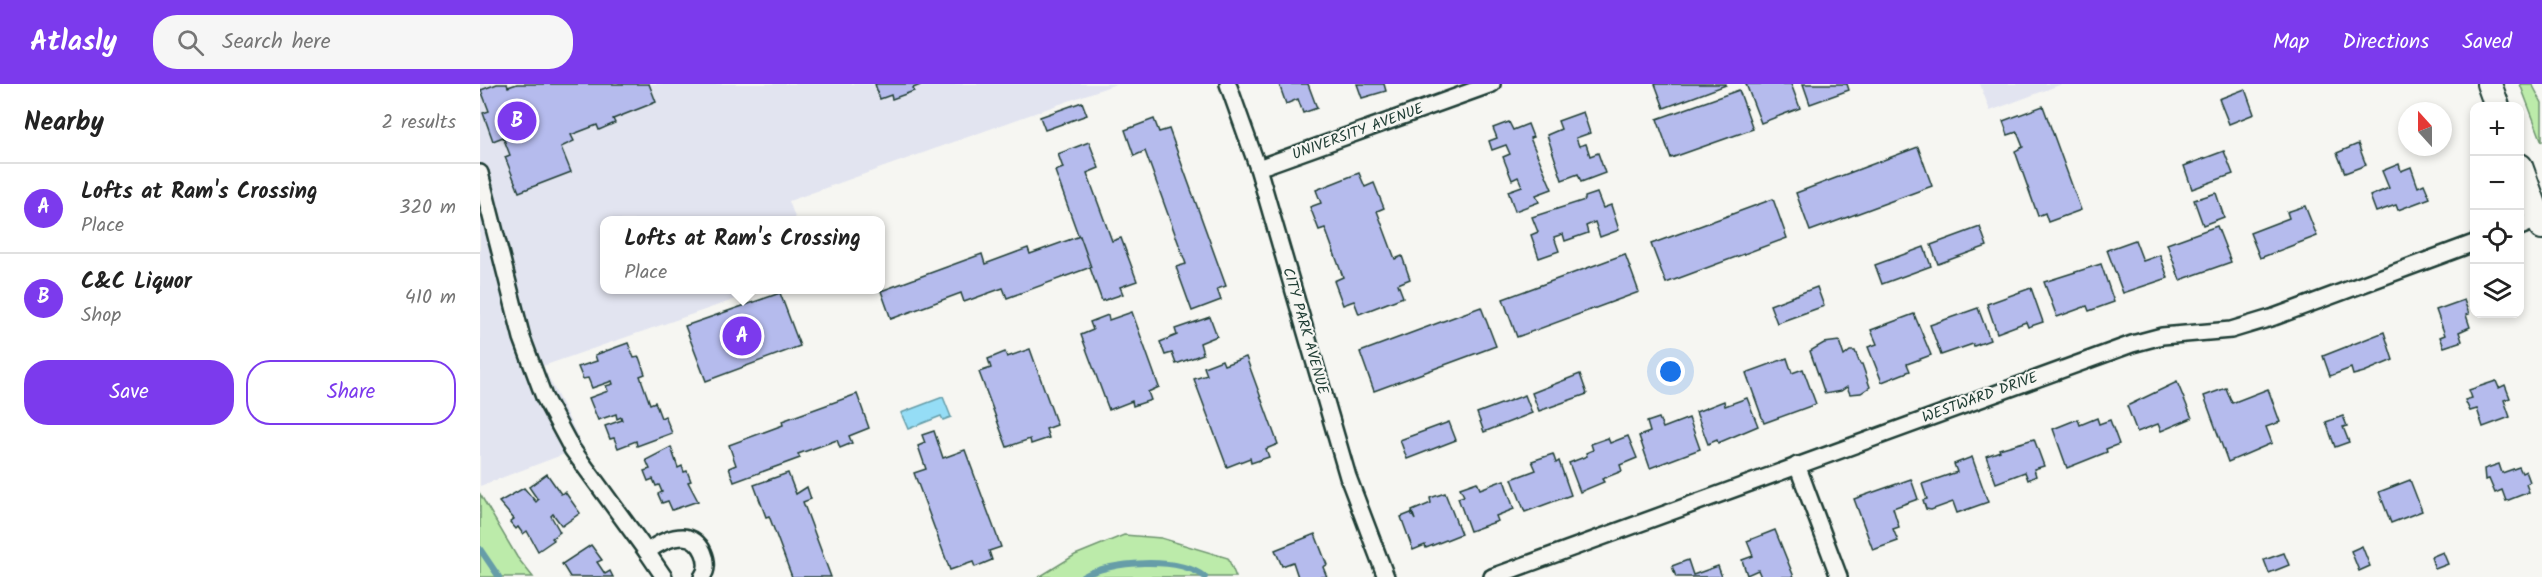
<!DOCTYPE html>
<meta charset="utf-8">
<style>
body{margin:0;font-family:Kalam,sans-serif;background:#f6f6f6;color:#222}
.controls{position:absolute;right:18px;top:18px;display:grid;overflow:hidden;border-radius:12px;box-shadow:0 3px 9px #0003}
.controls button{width:54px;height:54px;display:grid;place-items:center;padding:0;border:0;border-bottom:2px solid #e0e0e0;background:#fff;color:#222;font:30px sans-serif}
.compass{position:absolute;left:1918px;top:18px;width:54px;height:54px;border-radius:50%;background:#fff;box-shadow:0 3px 9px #0003;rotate:339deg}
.you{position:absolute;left:1191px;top:288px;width:21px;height:21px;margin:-15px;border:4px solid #fff;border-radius:50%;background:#1a73e8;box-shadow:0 0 0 9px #1a73e833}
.badge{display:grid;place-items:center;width:39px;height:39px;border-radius:50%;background:#7c3aed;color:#fff;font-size:20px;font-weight:700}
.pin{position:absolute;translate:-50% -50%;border:3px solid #fff;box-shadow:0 2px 6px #0006}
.popup{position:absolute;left:120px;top:132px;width:285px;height:78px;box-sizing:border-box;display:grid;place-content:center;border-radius:12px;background:#fff;filter:drop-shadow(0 2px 4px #0005);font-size:20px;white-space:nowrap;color:#767676}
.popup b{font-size:22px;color:#222}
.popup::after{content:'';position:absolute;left:50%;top:100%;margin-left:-12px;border:12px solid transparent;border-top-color:#fff}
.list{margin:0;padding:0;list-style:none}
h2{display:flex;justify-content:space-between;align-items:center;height:78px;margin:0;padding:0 24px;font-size:26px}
h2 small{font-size:20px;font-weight:400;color:#767676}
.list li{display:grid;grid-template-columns:39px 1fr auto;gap:18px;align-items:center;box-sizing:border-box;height:90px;padding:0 24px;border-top:2px solid #e0e0e0}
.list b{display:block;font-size:22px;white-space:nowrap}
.list p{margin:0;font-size:20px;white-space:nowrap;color:#767676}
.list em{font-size:20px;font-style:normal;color:#767676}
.actions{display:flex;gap:12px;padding:18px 24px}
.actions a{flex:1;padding:14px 0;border:2px solid #7c3aed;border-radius:24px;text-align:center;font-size:21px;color:#7c3aed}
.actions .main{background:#7c3aed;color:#fff}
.icon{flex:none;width:33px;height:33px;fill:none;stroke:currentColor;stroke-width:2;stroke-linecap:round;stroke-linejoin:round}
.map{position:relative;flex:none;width:2062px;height:493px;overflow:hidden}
header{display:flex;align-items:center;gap:36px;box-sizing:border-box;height:84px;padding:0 30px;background:#7c3aed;color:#fff}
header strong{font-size:28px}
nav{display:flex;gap:33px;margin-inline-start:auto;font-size:21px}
.search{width:420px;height:54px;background:#f6f6f6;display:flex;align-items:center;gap:15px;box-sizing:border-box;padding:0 21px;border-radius:24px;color:#767676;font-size:22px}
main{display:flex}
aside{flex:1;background:#fff}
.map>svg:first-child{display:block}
.built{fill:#e2e4f0}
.green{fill:#bcebaa;stroke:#6e946f;stroke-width:1.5}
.water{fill:#95ddf6;stroke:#669da8;stroke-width:1.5}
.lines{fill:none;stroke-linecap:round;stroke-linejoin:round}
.stream{stroke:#669da8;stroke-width:6}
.building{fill:#b5bbed;stroke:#1f3d34;stroke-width:1.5}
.street-casing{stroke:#1f3d34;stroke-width:20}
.primary-casing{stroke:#1f3d34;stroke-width:28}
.street{stroke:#f6f6f2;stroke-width:15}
.primary{stroke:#f6f6f2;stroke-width:24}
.labels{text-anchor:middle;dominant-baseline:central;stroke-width:4.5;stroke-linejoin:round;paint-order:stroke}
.street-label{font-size:15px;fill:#1f3d34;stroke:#f6f6f2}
</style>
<header>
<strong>Atlasly</strong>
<div class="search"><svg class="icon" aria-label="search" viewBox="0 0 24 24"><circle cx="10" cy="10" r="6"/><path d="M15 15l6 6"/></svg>Search here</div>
<nav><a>Map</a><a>Directions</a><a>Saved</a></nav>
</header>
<main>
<aside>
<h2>Nearby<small>2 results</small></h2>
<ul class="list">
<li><span class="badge">A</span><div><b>Lofts at Ram's Crossing</b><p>Place</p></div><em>320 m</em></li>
<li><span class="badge">B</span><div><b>C&amp;C Liquor</b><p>Shop</p></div><em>410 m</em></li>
</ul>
<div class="actions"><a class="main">Save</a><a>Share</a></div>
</aside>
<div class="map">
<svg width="2062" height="493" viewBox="0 0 2062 493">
<rect width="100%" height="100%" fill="#f6f6f2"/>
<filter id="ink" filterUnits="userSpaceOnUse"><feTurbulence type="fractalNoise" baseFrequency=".0167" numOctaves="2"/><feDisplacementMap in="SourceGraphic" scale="12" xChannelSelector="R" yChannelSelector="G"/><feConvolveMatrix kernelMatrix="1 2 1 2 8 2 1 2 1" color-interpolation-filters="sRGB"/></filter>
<g filter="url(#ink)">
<g class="built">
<path d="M0 0H636L309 117 316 136H124V206H282L63 282 103 363 0 402Z"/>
<path d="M1500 0H1582L1510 27Z"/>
</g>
<g class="green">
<path d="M2040 0H2052L2062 19V58Z"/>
<path d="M0 410 37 473 53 493H0Z"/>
<path d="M644 451 681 454 748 474 756 493H559L595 471Z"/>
</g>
<path class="water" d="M463 313 471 333 463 336 461 332 428 345 421 329Z"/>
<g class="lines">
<g class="stream">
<path d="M0 465 19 493"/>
<path d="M602 493C630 477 698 472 725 493"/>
</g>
</g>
<g class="building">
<path d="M17 0H27L28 3 37 0H169L176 18 133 35 135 39 119 46 117 41 91 51 94 57 81 63 91 88 39 108 25 73 30 71 23 53 13 57 3 29 9 27 1 6Z"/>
<path d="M395 0H443L433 4 434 7 412 15 411 11 400 15Z"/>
<path d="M799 0H828L837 24 823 29 818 15 806 20Z"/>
<path d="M877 0H904L906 7 882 14Z"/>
<path d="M1175 0H1246V1L1184 24Z"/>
<path d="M1266 0H1311L1320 24 1281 39Z"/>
<path d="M1323 0H1367L1369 6 1330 20Z"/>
<path d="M1765 5 1774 30 1749 40 1739 15Z"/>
<path d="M1259 6 1273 45 1191 74 1177 35Z"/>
<path d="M602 18 607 31 565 46 560 33Z"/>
<path d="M1563 22 1601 126 1568 138 1565 129 1558 132 1535 67 1543 63 1537 48 1528 51 1523 37Z"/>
<path d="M1103 28 1110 49 1096 54 1099 62 1106 60 1110 72 1118 69 1125 89 1101 98 1098 90 1082 96 1067 51 1081 45 1078 37Z"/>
<path d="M674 35 679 48 689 45 746 202 737 205 741 216 712 227 696 183 706 180 665 67 654 72 645 46Z"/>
<path d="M1029 38 1033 46 1048 40 1053 53 1050 54 1072 105 1056 111 1059 118 1035 127 1028 107 1042 102 1038 93 1032 96 1023 73 1030 70 1026 61 1012 66 1009 57 1017 54 1013 44Z"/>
<path d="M609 58 619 84 607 89 632 157 641 154 657 197 640 203 643 210 622 217 575 87 583 84 578 70Z"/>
<path d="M1878 60 1886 81 1865 89 1857 69Z"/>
<path d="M1438 63 1452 102 1330 147 1316 109Z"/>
<path d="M1744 67 1753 90 1712 105 1704 82Z"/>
<path d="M1919 80 1921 87 1931 83 1938 103 1944 100 1950 114 1918 126 1916 121 1896 128 1890 112 1909 104 1902 87Z"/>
<path d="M879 89 885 103 894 99 904 124 897 127 915 175 922 172 930 195 918 200 923 213 879 230 874 217 863 221 854 197 863 193 845 144 839 146 830 123 841 119 836 106Z"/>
<path d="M1117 109 1123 124 1131 121 1139 146 1120 153 1115 138 1106 142 1108 149 1085 157 1083 150 1074 153 1079 167 1059 174 1051 151 1058 148 1052 133 1105 116V113Z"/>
<path d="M1736 109 1744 133 1723 141 1714 116Z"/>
<path d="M1293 115 1307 154 1186 199 1171 160Z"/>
<path d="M1825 122 1837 152 1780 174 1770 149 1809 134 1807 128Z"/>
<path d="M1737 142 1751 178 1700 196 1687 160Z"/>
<path d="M1500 143 1507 162 1458 180 1451 161Z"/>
<path d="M600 152 611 183 527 214 523 204 484 218 481 209 411 235 401 207 502 170 505 180 548 164 550 170Z"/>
<path d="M1655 156 1663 177 1680 171 1688 194 1643 209 1627 166Z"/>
<path d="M1444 163 1451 182 1402 200 1395 181Z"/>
<path d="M1145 170 1159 208 1037 253 1023 215Z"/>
<path d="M1621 180 1634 218 1609 227 1607 222 1577 233 1564 198Z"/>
<path d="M1337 203 1344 222 1297 239 1290 221Z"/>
<path d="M1551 204 1563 238 1548 243 1546 238 1517 249 1507 220Z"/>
<path d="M300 209 320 262 226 297 205 242Z"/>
<path d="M1984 216 1989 230 1986 231 1990 243 1979 248 1982 257 1964 263 1960 253 1965 251 1956 226Z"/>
<path d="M1001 223 1016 262 894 307 880 268Z"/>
<path d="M1498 224 1510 256 1494 262 1493 260 1461 271 1450 241Z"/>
<path d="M652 228 679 303 668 308 671 316 653 322 652 317 629 326 601 251 613 246 610 238 628 231 629 236Z"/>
<path d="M1434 230 1451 271 1427 280 1430 287 1402 298 1388 263 1397 260 1391 246Z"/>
<path d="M730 233 737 252 720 259 723 270 696 280 692 269 685 271 680 258 697 251 695 245Z"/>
<path d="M1904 248 1913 276 1884 288 1873 291 1871 284 1850 292 1843 272Z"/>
<path d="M1359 257 1364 272 1370 267H1375L1380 280H1382L1390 303 1381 309 1370 310 1367 303 1361 307 1345 310 1330 267 1344 259Z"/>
<path d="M148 259 154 274 159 273 165 290 160 292 170 320 175 318 181 334 185 332 192 349 157 362 156 357 138 364 134 354 130 355 125 342 142 336 141 333 137 335 136 330 118 336 109 314 128 307 126 302 133 300 132 297 112 304 108 294 103 295 98 283 117 277 115 271Z"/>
<path d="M550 265 577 341 566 345 569 354 551 360 550 355 527 363 499 288 511 284 508 275 525 268 527 273Z"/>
<path d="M766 273 798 360 786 365 789 373 771 379 770 374 747 383 714 295 727 291 724 283 742 276 744 281Z"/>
<path d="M1307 274 1312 289 1323 285 1336 320 1284 339 1266 289Z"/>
<path d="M1100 290 1107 310 1059 327 1052 309Z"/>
<path d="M2016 297 2019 304 2025 301 2030 314 2024 316 2030 333 2003 343 1997 325 1990 327 1985 316 1992 314 1989 306Z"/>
<path d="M1697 298 1712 334 1681 347 1678 340 1657 348 1647 322Z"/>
<path d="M1746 304 1752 319 1788 305 1800 338 1786 343 1792 359 1748 378 1724 312Z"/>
<path d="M377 310 389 344 369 352 372 359 360 364 357 356 318 370 320 374 254 398 249 384 256 381 249 361 303 341 302 337Z"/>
<path d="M1045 311 1052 329 1004 348 997 329Z"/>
<path d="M1267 314 1278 342 1238 359 1237 356 1228 360 1216 328 1244 317 1245 322Z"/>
<path d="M1863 332 1867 342 1863 343 1869 358 1855 363 1846 338Z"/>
<path d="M1179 334 1183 344 1209 334 1220 365 1170 384 1159 352 1170 348 1167 338Z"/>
<path d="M1617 334 1619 340 1630 336 1639 360 1626 365 1627 368 1587 384 1573 345 1598 335 1600 341Z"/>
<path d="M969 338 976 356 927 375 920 356Z"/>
<path d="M454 347 463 374 485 366 521 463 509 467 512 476 495 483 493 478 470 486 434 389 446 385 438 362 445 359 442 351Z"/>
<path d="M1148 352 1157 374 1140 381 1142 387 1122 395 1124 398 1100 408 1089 379 1107 372 1106 369 1113 366 1111 360 1128 354 1130 359Z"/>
<path d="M1554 355 1564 382 1554 385 1556 392 1548 396 1545 388 1516 399 1506 372 1520 367 1519 365Z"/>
<path d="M191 363 198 384 202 382 204 388 207 387 211 397 208 398 218 417 192 426 188 417 182 419 178 410 182 408 179 401 176 402 173 395 168 397 164 387 170 385 166 376Z"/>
<path d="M1073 370 1076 379 1079 377 1091 411 1045 428 1032 395 1056 386 1052 377Z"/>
<path d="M1492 373 1508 418 1477 429 1473 418 1451 426 1446 425 1443 416 1447 415 1442 400 1477 388 1474 380Z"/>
<path d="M2019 380 2022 389 2039 383 2042 389 2046 387 2050 398 2046 400 2049 408 2026 417 2022 406 2015 409 2009 395 2005 396 2004 385Z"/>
<path d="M308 389 316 410 327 403 331 415 323 418 351 493H312L289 432 286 433 274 401Z"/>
<path d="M67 390 81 410 85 408 100 429 82 442 73 430 71 432 80 448 72 454 74 456 58 467 47 447 43 450 38 443 36 445 30 438 34 435 19 418 44 404 56 418 58 416 49 403Z"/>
<path d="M1431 395 1438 415 1413 424 1419 443 1413 445 1418 457 1393 466 1374 415Z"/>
<path d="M1024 396 1034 425 1016 432 1018 437 990 447 978 414 984 412 980 404 997 398 1000 405Z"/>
<path d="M1930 396 1942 427 1911 439 1899 408Z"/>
<path d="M965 409 981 450 946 464 945 461 933 466 921 433 931 429 935 436 932 427 951 419 950 414Z"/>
<path d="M1295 446 1314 493H1281L1278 486 1267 491 1262 476 1273 472 1267 457Z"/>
<path d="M835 450 847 481 843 483 847 493H818L813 478 802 482 795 466Z"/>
<path d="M111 461 122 476 117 478 125 490 130 487 133 493H90L82 480Z"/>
<path d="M1882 462 1890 482 1879 487 1871 467Z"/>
<path d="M1963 468 1968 480 1955 485 1951 473Z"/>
<path d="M1804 469 1809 481 1789 489 1784 476Z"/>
<path d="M1208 476 1213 491 1238 482 1242 493H1196L1192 482Z"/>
</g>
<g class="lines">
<g class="street-casing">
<g id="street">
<path d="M748 0 778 84 868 393 906 493"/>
<path d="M778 84 1012 0"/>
<path d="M0 89 42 254 64 313 92 365 167 468"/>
<path d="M2040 143 2059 135"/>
<path d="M1317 381 1359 493"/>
<path d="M184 493 167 468C177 460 189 453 203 453 221 453 233 480 222 493"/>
<path d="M1012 493 1652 260 1682 252 1751 246 1794 233 1994 159"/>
</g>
</g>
<g class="primary-casing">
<g id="primary">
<path d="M2009 0 2017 22"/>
<path d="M2040 82 2062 143"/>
</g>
</g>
<use href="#street" class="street"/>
<use href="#primary" class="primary"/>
</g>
</g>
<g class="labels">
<g class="street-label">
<text transform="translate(878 48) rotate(-20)">UNIVERSITY AVENUE</text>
<text transform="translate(825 247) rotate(74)">CITY PARK AVENUE</text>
<text transform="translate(1500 314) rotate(-20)">WESTWARD DRIVE</text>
</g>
</g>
</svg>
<div class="controls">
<button>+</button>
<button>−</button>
<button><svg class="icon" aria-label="locate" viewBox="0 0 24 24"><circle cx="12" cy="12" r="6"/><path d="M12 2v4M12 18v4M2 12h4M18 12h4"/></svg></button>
<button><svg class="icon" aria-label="layers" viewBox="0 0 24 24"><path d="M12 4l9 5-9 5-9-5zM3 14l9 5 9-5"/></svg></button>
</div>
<svg class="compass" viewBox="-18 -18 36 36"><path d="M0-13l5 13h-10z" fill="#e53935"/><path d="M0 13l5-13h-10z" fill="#767676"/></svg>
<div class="you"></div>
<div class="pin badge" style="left:262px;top:252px">A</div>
<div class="popup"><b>Lofts at Ram's Crossing</b>Place</div>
<div class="pin badge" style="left:37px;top:37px">B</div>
</div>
</main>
